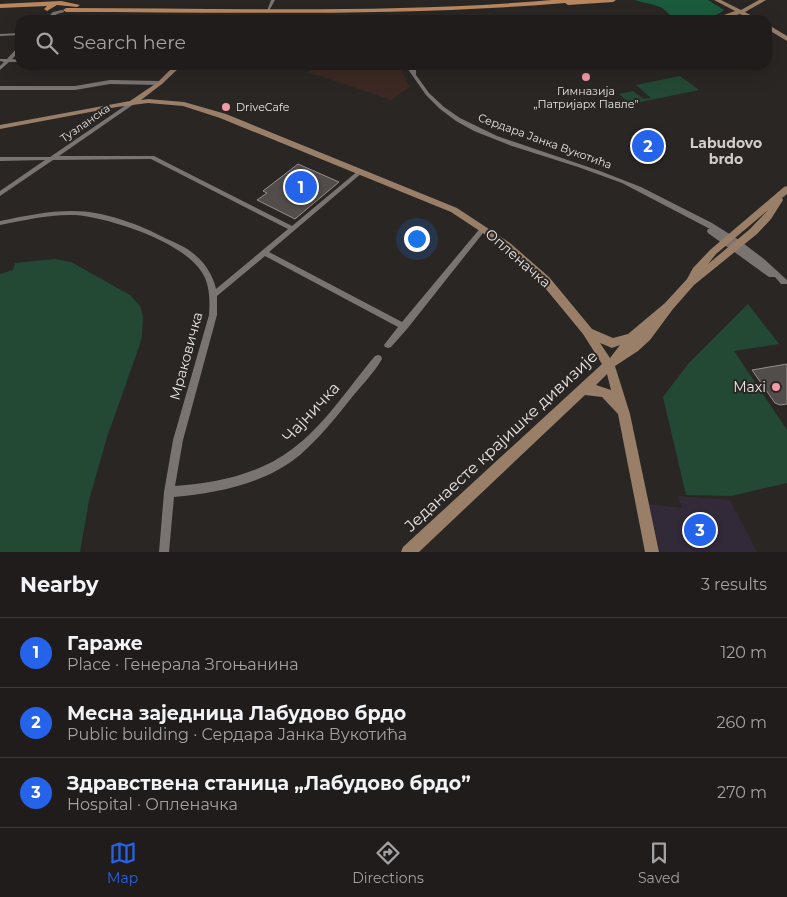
<!DOCTYPE html>
<meta charset="utf-8">
<style>
body{margin:0;font-family:Montserrat,sans-serif;background:#2d2928;color:#f1f3f6}
.you{position:absolute;left:416px;top:238px;width:18px;height:18px;margin:-12px;border:4px solid #fff;border-radius:50%;background:#1a73e8;box-shadow:0 0 0 8px #1a73e833}
.badge{display:grid;place-items:center;width:32px;height:32px;border-radius:50%;background:#2563eb;color:#fff;font-size:16px;font-weight:700}
.pin{position:absolute;translate:-50% -50%;border:2px solid #fff;box-shadow:0 1px 5px #0006}
.list{margin:0;padding:0;list-style:none}
h2{display:flex;justify-content:space-between;align-items:center;height:65px;margin:0;padding:0 20px;font-size:21px}
h2 small{font-size:16px;font-weight:400;color:#a2a1a3}
.list li{display:grid;grid-template-columns:32px 1fr auto;gap:15px;align-items:center;box-sizing:border-box;height:70px;padding:0 20px;border-top:1px solid #3d3a3a}
.list b{display:block;font-size:19px;white-space:nowrap}
.list p{margin:0;font-size:16px;white-space:nowrap;color:#a2a1a3}
.list em{font-size:16px;font-style:normal;color:#a2a1a3}
.icon{flex:none;width:28px;height:28px;fill:none;stroke:currentColor;stroke-width:2;stroke-linecap:round;stroke-linejoin:round}
.map{position:relative;flex:none;width:787px;height:552px;overflow:hidden}
.search{position:absolute;background:#201c1b;box-shadow:0 5px 20px #0002;left:15px;right:15px;top:15px;height:55px;display:flex;align-items:center;gap:12px;box-sizing:border-box;padding:0 18px;border-radius:15px;color:#a2a1a3;font-size:19px}
.sheet{height:275px;background:#201c1b}
nav{display:flex;justify-content:space-around;align-items:center;box-sizing:border-box;height:70px;border-top:1px solid #3d3a3a;background:#201c1b;font-size:14px;color:#a2a1a3}
nav a{display:grid;justify-items:center;gap:2px}
nav .on{color:#2563eb}
.map>svg:first-child{display:block}
.industrial{fill:#3c2923}
.medical{fill:#332a39}
.green{fill:#234935}
.forest{fill:#1b5b3d}
.building{fill:#524d4b;stroke:#958f8d}
.lines{fill:none;stroke-linecap:round;stroke-linejoin:round}
.street{fill:#797472;fill-rule:evenodd}
.secondary{fill:#997e68;fill-rule:evenodd}
.primary{fill:#b9875f;fill-rule:evenodd}
.poi-dot{fill:#f39aa8;stroke:#2a2624;stroke-width:2}
.labels{text-anchor:middle;dominant-baseline:central;stroke-width:4;stroke-linejoin:round;paint-order:stroke}
.far-poi-label{font-size:11px;fill:#e6e3e1;stroke:#2a2624}
.far-street-label{font-size:11px;fill:#e6e3e1;stroke:#2a2624}
.far-quarter-label{font-size:14px;font-weight:bold;fill:#d2ccc9;stroke:#2a2624}
.street-label{font-size:14px;fill:#e6e3e1;stroke:#2a2624}
.poi-label{font-size:14px;fill:#e6e3e1;stroke:#2a2624;text-anchor:end}
.near-street-label{font-size:16px;fill:#e6e3e1;stroke:#2a2624}
</style>
<div class="map">
<svg width="787" height="552" viewBox="0 0 787 552">
<rect width="100%" height="100%" fill="#2a2624"/>
<path class="industrial" d="M319 65 399 67 410 87 391 100 308 72Z"/>
<path class="medical" d="M678 496 730 500 757 552H660L649 504 682 508Z"/>
<g class="green">
<path d="M680 76 699 90 631 104 619 94 633 91 644 99 651 98 636 85Z"/>
<path d="M55 259 71 262 130 295 140 306 143 316 142 336 139 347 107 437 89 500 80 552H0V274L13 270 15 263Z"/>
<path d="M748 304 779 344 734 351 787 430V483L731 496 686 495 663 397 688 364Z"/>
</g>
<path class="forest" d="M635 0H708L724 10C719 14 711 18 706 16L696 20H669L671 17C663 3 648 5 635 0Z"/>
<g class="building">
<path d="M298 164 339 182 295 219 257 200 267 193 263 191Z"/>
<path d="M787 364V404L780 405 775 403 752 370Z"/>
</g>
<g class="lines">
<g class="street">
<path d="M271 0H275L269 11H267Z"/>
<path d="M62 10 64 11V12L57 14 50 20H45L53 12Z"/>
<path d="M20 33V35L0 36V34Z"/>
<path d="M18 47H20V51L12 59 20 60V62H9L0 70V66L4 62 0 61V59H7Z"/>
<path d="M405 65H409L412 69V65H416V75L429 93 444 107 460 118 497 136 600 171 641 187 712 223 739 240 764 259 787 280V284H781L775 277H769L708 233 707 231 708 229H710L622 183 578 167 512 146 474 131 456 121 440 109 426 95Z"/>
<path d="M110 80 160 81 163 83 160 85 110 84 75 90H0V86H75Z"/>
<path d="M132 101 135 103 134 104 59 156H154L292 226 359 170H363V172L269 252 402 322 482 226H484L487 228 407 329 391 347 388 348 385 347 384 345 398 327 265 256 217 296V315L183 440 175 486C216 483 257 475 291 450 324 426 348 388 375 356L378 355 381 356 382 359C374 373 359 388 349 401 334 420 318 439 300 455 265 484 217 493 174 497L169 552H159L164 492 173 440 209 315C210 300 210 284 201 271 181 241 110 218 75 215 50 214 25 220 0 225V221C24 216 48 211 72 211 105 211 138 224 167 239 176 243 186 247 194 254 205 263 213 275 216 289L288 229 151 159 53 160 0 196V191L45 160 0 161V157H50Z"/>
</g>
<g class="secondary">
<path d="M714 0H721L741 10 759 0H766L745 12 759 20H752L740 14 719 20H710L735 11Z"/>
<path d="M767 24 787 36V41L767 29Z"/>
<path d="M175 65H182L162 84 141 100 148 99 184 102 226 114 457 208 510 243 549 277 592 329 613 338 628 334 665 303 687 279 693 268 710 250 784 187 787 186V194L782 198 783 200 771 219 757 234 694 285 673 309 650 340 638 351 615 366 630 414 659 552H645L618 414 602 397 585 395 419 552H401L403 547 602 364 583 334 541 283 504 247 451 212 220 118 183 106 148 103 117 107 0 129V125L130 101 158 82ZM768 210 750 229 708 264 716 254ZM600 343 612 348 620 345 610 358ZM607 374 611 390 596 385Z"/>
</g>
<g class="primary">
<path d="M552 0H616L613 2 568 5 565 3C399 17 232 12 66 12L63 10 66 8C228 8 391 14 552 0Z"/>
<path d="M61 1 80 5 77 7 57 5 47 11 44 9 47 6 0 8V4Z"/>
</g>
</g>
<g class="poi-dot">
<circle cx="586" cy="77" r="5"/>
<circle cx="226" cy="107" r="5"/>
<circle cx="776" cy="387" r="5"/>
</g>
<g class="labels">
<g class="far-poi-label">
<text x="586" y="91">Гимназија<tspan x="586" dy="13">„Патријарх Павле”</tspan></text>
<text x="236" y="107" text-anchor="start">DriveCafe</text>
</g>
<g class="far-street-label">
<text transform="translate(85 123) rotate(-35)">Тузланска</text>
<text transform="translate(545 141) rotate(20)">Сердара Јанка Вукотића</text>
</g>
<g class="far-quarter-label">
<text x="726" y="143">Labudovo<tspan x="726" dy="16">brdo</tspan></text>
</g>
<g class="street-label">
<text transform="translate(518 258) rotate(41)">Опленачка</text>
<text transform="translate(186 356) rotate(-75)">Мраковичка</text>
</g>
<g class="poi-label">
<text x="766" y="387">Maxi</text>
</g>
<g class="near-street-label">
<text transform="translate(311 412) rotate(-47)">Чајничка</text>
<text transform="translate(501 441) rotate(-43)">Једанаесте крајишке дивизије</text>
</g>
</g>
</svg>
<div class="you"></div>
<div class="pin badge" style="left:301px;top:187px">1</div>
<div class="pin badge" style="left:648px;top:146px">2</div>
<div class="pin badge" style="left:700px;top:530px">3</div>
<div class="search"><svg class="icon" aria-label="search" viewBox="0 0 24 24"><circle cx="10" cy="10" r="6"/><path d="M15 15l6 6"/></svg>Search here</div>
</div>
<section class="sheet">
<h2>Nearby<small>3 results</small></h2>
<ul class="list">
<li><span class="badge">1</span><div><b>Гараже</b><p>Place · Генерала Згоњанина</p></div><em>120 m</em></li>
<li><span class="badge">2</span><div><b>Месна заједница Лабудово брдо</b><p>Public building · Сердара Јанка Вукотића</p></div><em>260 m</em></li>
<li><span class="badge">3</span><div><b>Здравствена станица „Лабудово брдо”</b><p>Hospital · Опленачка</p></div><em>270 m</em></li>
</ul>
</section>
<nav>
<a class="on"><svg class="icon" aria-label="map" viewBox="0 0 24 24"><path d="M3 6l6-2 6 2 6-2v14l-6 2-6-2-6 2zM9 4v14M15 6v14"/></svg>Map</a>
<a><svg class="icon" aria-label="directions" viewBox="0 0 24 24"><path d="M12 3l9 9-9 9-9-9zM9 14v-3h6M13 9l2 2-2 2"/></svg>Directions</a>
<a><svg class="icon" aria-label="saved" viewBox="0 0 24 24"><path d="M7 4h10v16l-5-4-5 4z"/></svg>Saved</a>
</nav>
